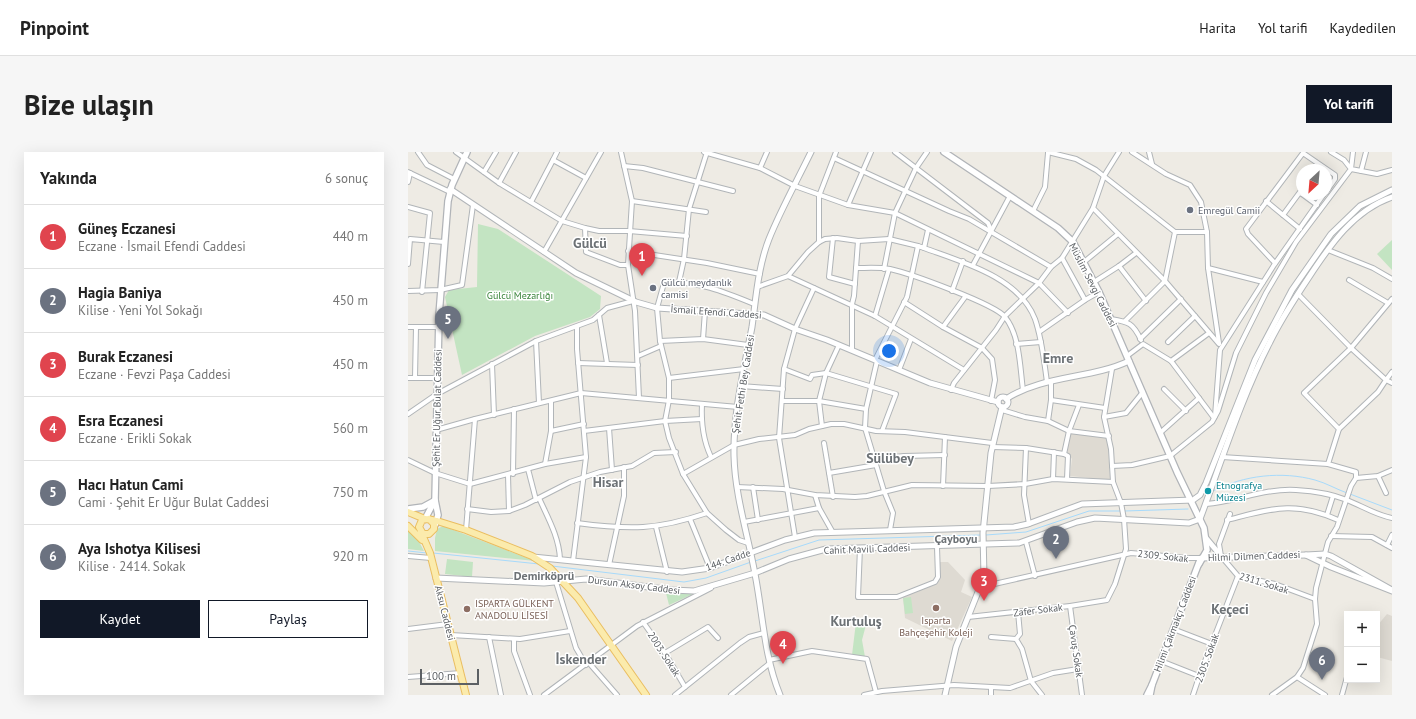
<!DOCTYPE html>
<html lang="tr">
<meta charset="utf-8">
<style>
body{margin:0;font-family:"PT Sans",sans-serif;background:#f6f6f6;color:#222}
.controls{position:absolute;right:12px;bottom:12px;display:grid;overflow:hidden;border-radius:0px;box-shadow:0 4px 16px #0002}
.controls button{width:36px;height:36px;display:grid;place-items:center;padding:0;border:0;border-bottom:1px solid #e0e0e0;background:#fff;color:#222;font:20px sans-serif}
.compass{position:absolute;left:888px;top:12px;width:36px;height:36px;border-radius:50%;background:#fff;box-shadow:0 4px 16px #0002;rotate:206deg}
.scale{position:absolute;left:12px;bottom:10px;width:59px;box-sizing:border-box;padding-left:4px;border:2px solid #5c6064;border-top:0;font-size:11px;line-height:14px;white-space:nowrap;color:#5c6064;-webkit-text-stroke:3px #fff;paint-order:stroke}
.you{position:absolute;left:481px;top:199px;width:14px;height:14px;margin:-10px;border:3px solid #fff;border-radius:50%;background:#1a73e8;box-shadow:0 0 0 6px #1a73e833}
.badge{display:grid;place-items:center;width:26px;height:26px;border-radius:50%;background:#111827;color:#fff;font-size:13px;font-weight:700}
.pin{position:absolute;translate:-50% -33px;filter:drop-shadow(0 1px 2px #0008)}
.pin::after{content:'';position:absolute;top:21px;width:14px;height:12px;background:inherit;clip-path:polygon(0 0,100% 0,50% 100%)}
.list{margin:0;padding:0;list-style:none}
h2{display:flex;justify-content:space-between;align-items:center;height:52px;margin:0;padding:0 16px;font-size:17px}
h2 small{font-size:13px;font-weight:400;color:#767676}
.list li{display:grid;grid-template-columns:26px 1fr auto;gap:12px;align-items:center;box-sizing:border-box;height:64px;padding:0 16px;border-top:1px solid #e0e0e0}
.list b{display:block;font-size:15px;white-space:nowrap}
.list p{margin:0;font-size:13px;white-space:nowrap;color:#767676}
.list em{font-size:13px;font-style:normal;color:#767676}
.actions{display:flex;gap:8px;padding:12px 16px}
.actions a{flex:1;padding:9px 0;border:1px solid #111827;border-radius:0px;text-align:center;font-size:14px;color:#111827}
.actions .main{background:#111827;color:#fff}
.map{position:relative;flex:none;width:984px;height:543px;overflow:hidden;border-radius:0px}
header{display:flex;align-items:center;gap:24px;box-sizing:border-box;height:56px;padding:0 20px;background:#fff;border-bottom:1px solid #e0e0e0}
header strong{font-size:19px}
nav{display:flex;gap:22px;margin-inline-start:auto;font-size:14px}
.intro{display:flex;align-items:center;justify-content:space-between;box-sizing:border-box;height:96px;padding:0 24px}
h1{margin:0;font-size:28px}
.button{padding:10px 18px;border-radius:0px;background:#111827;color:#fff;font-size:14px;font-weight:700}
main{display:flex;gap:24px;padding:0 24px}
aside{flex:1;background:#fff;border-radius:0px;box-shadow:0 4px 16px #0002}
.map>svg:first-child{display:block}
.education{fill:#dedad2}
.green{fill:#c3e4c2}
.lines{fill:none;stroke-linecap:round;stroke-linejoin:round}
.stream{stroke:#a7dafb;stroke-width:1}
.minor-casing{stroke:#b1b5b8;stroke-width:6}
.tertiary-casing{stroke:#b1b5b8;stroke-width:7}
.secondary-casing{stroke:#b1b4b8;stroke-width:8}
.primary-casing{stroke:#eabe61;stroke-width:8}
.minor{stroke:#fff;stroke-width:4}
.tertiary{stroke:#fff;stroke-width:5}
.secondary{stroke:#fff;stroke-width:5.5}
.primary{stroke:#fbebac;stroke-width:6}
.worship-dot{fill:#6b7280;stroke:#fff;stroke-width:1.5}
.culture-dot{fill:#0f9aa8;stroke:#fff;stroke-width:1.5}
.education-dot{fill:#8d6e63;stroke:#fff;stroke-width:1.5}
.labels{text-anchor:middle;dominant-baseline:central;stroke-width:3;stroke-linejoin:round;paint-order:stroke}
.worship-label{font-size:10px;fill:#5b616d;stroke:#fff;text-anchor:start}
.street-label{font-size:10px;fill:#5c6064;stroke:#fff}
.park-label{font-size:10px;fill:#3a853b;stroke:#fff}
.culture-label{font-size:10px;fill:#0d838f;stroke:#fff;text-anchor:start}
.education-label{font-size:10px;fill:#785e54;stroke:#fff;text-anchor:start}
.quarter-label{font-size:12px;font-weight:bold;fill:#6d7276;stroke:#fff}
.district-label{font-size:14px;font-weight:bold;fill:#6d7276;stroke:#fff}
</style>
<header>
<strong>Pinpoint</strong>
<nav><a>Harita</a><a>Yol tarifi</a><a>Kaydedilen</a></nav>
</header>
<div class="intro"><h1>Bize ulaşın</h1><a class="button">Yol tarifi</a></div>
<main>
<aside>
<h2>Yakında<small>6 sonuç</small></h2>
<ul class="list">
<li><span class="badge" style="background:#e0444e">1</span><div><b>Güneş Eczanesi</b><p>Eczane · İsmail Efendi Caddesi</p></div><em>440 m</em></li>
<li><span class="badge" style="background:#6b7280">2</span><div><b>Hagia Baniya</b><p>Kilise · Yeni Yol Sokağı</p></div><em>450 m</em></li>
<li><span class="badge" style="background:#e0444e">3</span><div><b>Burak Eczanesi</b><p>Eczane · Fevzi Paşa Caddesi</p></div><em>450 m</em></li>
<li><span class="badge" style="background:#e0444e">4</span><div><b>Esra Eczanesi</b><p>Eczane · Erikli Sokak</p></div><em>560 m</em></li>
<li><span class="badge" style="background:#6b7280">5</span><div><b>Hacı Hatun Cami</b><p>Cami · Şehit Er Uğur Bulat Caddesi</p></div><em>750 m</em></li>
<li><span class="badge" style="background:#6b7280">6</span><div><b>Aya Ishotya Kilisesi</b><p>Kilise · 2414. Sokak</p></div><em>920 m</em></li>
</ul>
<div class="actions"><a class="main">Kaydet</a><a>Paylaş</a></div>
</aside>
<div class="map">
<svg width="984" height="543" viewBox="0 0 984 543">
<rect width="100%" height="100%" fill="#eeebe4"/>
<g class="education">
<path d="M663 282 698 285 700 292 702 328 662 324 664 307 659 299Z"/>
<path d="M532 410H540L557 428 553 440 564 445 544 489 497 466 495 445 529 432 533 426Z"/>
<path d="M979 462 984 464V509L969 505V474Z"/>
</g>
<g class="green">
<path d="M70 72 90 77 193 144 192 157 182 165 127 184 54 223 37 145 41 138 69 135Z"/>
<path d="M984 88V118L969 102Z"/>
<path d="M35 374 127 409 27 399V386L29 377Z"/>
<path d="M0 378 9 386 16 399 0 397Z"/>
<path d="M39 407 65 410 64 425 37 422Z"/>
<path d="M258 441 285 442 261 453Z"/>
<path d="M503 445 505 461 497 462 495 446Z"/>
<path d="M448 470 458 473 454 488 457 505 444 503Z"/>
</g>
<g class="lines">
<g class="stream">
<path d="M805 339C836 323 874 319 907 328 918 331 928 337 939 341"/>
<path d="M942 342 984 358"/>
<path d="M717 359 780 357"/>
<path d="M578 383 618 380 681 359H713"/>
<path d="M0 399 19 401"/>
<path d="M25 401 131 412"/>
<path d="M347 409 411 388 573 383"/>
<path d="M144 414 276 430 298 426 343 410"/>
</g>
<g class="minor-casing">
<g id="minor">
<path d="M10 0 19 13 46 27"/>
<path d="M48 0 91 31 154 69 177 76 178 100 212 113H220"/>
<path d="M213 0 224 49 220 113 227 159 231 246"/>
<path d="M296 0 352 16 387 34 440 53 487 61 631 131 660 161"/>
<path d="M487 0 580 71 583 78"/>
<path d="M640 0 668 7 688 18 767 80 757 129 717 169"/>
<path d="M711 0 696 24 685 56 757 129 811 192"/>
<path d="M724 0 758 22 782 33 793 50 799 80 800 116 811 191"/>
<path d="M741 0 744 12"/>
<path d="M945 0 943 17 969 22 984 18"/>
<path d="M426 6 541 59 561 67 643 115"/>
<path d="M145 8 149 0"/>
<path d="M216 14 235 16 325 39"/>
<path d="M352 16 359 0"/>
<path d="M953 19 958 0"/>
<path d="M0 20 42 40"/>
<path d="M76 20 88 0"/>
<path d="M0 30 2 21"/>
<path d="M91 31 108 0"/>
<path d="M894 42 909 53"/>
<path d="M224 49 298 60"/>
<path d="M858 49 892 77"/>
<path d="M123 50 145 8 178 26"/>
<path d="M440 53 463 0"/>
<path d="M0 55 22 61 14 140"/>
<path d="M625 59 637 35 640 1"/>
<path d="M875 63 892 40 894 42"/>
<path d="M177 76 191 79H221L279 84"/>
<path d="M767 80H799"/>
<path d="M425 86 421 125 447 132"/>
<path d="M411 90V44L428 0"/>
<path d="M516 96C554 110 611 125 627 167 634 187 636 209 639 230"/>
<path d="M920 98 965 116 984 127"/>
<path d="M220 99 299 111 352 122"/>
<path d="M136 100 193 0"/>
<path d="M728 101 711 114 738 149"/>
<path d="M654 106 677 148"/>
<path d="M676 110 710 82"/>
<path d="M867 111 840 82 838 77 895 1 927 23V27L918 40"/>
<path d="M0 112 2 87 36 90"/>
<path d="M565 113 602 44"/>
<path d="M448 116C459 116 471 115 482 117 501 121 587 152 597 165 612 183 612 216 615 238"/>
<path d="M800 116 855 130"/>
<path d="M476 117 487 61 508 16 519 0"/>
<path d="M380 124 467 164 556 218"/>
<path d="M941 128 980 151"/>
<path d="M271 130 276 107 281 57 299 0"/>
<path d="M686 130 711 114"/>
<path d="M349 135 380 124 400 100 411 90 417 87 429 86 450 89 481 87 510 94"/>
<path d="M0 139 32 138 54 133 65 53"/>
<path d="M544 139 555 109"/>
<path d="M890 142 943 196 978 228 970 240 931 277"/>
<path d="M496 150 535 175 574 196 584 207 587 228 583 249"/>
<path d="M191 163 199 211"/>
<path d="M467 164 481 117"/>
<path d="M703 167C721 170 725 171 733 188"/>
<path d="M0 175H31"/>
<path d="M535 175 557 145"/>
<path d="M631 180 677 148 691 140"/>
<path d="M295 187 297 159"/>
<path d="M732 187 773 147"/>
<path d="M128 189 131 251"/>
<path d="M252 189 295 187 340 193"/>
<path d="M760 190 787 164"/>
<path d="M608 192 633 190"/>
<path d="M444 198V152L446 144 450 89"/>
<path d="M230 204 253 194"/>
<path d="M719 204 735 192 763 209 801 181"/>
<path d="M467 208 499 145 510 94 516 96 520 78"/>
<path d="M469 209 458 257 457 276 476 339 485 361 482 378"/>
<path d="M763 209 806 266"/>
<path d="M170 211 230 213"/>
<path d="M84 212 86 263"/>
<path d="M376 217 402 227 404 223 418 221 488 242 474 279"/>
<path d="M491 218 503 187"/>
<path d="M984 220 978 228 984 231"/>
<path d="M0 226H7L8 175"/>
<path d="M7 226H30"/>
<path d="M261 226 336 217"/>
<path d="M333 234 375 237"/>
<path d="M756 237 778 259"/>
<path d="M543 238 546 231 588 178 597 164 631 131 643 115 654 106 685 56"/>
<path d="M643 248 697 256"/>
<path d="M375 249H411L458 257"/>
<path d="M294 252C293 271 295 288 303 305"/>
<path d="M594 258 617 265 640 269 661 279 701 284"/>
<path d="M0 262 29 242 128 189 185 168 199 156 225 149"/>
<path d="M807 264 812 198 866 113 916 42"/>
<path d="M696 265 718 261 735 240"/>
<path d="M640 269 643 248V229"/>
<path d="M414 274 411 249 418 221 431 193"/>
<path d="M201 276 204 318"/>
<path d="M28 278 67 267 173 241 330 255"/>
<path d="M143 279 176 272"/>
<path d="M176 279 257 269 294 267"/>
<path d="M752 281 791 246"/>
<path d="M416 291 425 345"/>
<path d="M584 295 618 296 656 302 660 304 659 327"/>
<path d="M618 296 616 343 621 372"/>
<path d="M656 302 661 279 671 253"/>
<path d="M814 305 920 312"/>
<path d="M467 307 496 304 537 303"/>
<path d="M0 308 27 321 62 332 137 312 178 305"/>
<path d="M137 312 143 279V249"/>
<path d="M704 314 724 313 762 304 804 270 810 259 828 201 858 141 888 90 943 17 936 8 923 0"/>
<path d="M120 317 128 348"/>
<path d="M421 321 468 313"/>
<path d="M105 322 106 257"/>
<path d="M275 322 326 293 351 287 387 283 401 277 423 272H436L468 279 497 280 584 291"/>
<path d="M100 323 101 359"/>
<path d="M970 324 978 341"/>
<path d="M948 326 970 324 984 318"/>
<path d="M645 327 646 300"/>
<path d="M535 334 537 285"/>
<path d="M329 335 375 337 407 343 447 345 459 344 504 333 580 334 617 332 645 327 705 330"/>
<path d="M345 335 350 368"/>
<path d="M407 343 411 356 424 379"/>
<path d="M131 346C140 366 151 385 152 407"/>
<path d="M798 352C828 350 856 336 888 338 904 339 924 342 939 348 954 354 968 363 984 366"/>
<path d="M59 357 83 360 101 359 117 353 162 330 192 320 224 314 246 301 268 300"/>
<path d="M822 362 811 392 813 404 830 424 867 432 907 447"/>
<path d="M919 363 925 344"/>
<path d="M282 367 302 416"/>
<path d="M819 368C863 357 886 348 930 368"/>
<path d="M336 370 411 356"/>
<path d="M169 371C222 378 249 378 299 361"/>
<path d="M248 375 259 420"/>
<path d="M58 378 67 267"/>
<path d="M923 384 964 385 984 396"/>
<path d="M387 385 371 286 376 217 387 177 406 136"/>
<path d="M618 390 627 424"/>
<path d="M340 391 331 388 318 378 299 361 275 322 261 286 257 269 261 248V226L252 189 249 156 256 131C288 128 317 140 346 152"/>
<path d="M979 393 984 383"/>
<path d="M452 396 450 445H489L527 430 530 425 529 395"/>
<path d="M0 404 23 406"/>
<path d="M165 409 178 305 169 197V175"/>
<path d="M201 413 216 344V315"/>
<path d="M148 430 168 496 178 513"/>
<path d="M573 435 723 401 779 406H793"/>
<path d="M662 454 674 543"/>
<path d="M610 460 612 482 608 487 614 497 623 529 634 543"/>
<path d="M560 465 662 454 699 448 707 432 718 397 716 367 713 351 705 330 703 297 696 265 704 217"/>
<path d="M235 470 257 501 277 535"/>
<path d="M0 477 40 472"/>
<path d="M765 477 804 492"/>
<path d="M43 483 112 487 162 479"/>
<path d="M81 485 93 543"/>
<path d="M583 485 608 487"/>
<path d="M106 487V499L122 543"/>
<path d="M257 501 300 475 310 486"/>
<path d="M361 508 404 499 459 507 468 540"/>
<path d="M753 509 791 524"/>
<path d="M181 511 209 543"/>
<path d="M0 525 53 521"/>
<path d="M889 525 917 543"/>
<path d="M583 535V543"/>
<path d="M136 543 229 474 303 436"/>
<path d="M267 543 332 491 341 485 356 481"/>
<path d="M323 543 362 511"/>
<path d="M456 543 474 539 546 533 602 536 645 521 670 517"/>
<path d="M785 543 792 522 830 424"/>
<path d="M864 543 889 525 895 516 909 472 907 447 908 436 920 390 929 375 943 334 948 326V320L920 312 931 277 896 241 943 196 984 147"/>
<path d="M934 543 939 525"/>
</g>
</g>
<g class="tertiary-casing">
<g id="tertiary">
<path d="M42 37 168 121 228 150 249 156 356 163 387 177 419 188 522 231 590 250"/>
<circle cx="595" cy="250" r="5"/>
<path d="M598 247C635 223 683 227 721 209"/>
<path d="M798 386 813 404"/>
<path d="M125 405 274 420 302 416 377 388 406 381 606 375 620 372 674 352 785 348 792 343 798 331 847 208 884 138 923 82 952 54 984 38"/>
<path d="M793 406 898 403"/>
<path d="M28 426 136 431 178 427 264 438 286 439 347 421 381 407 418 397 611 391 669 370 687 366 781 371 792 367C814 308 833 246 862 190 873 167 887 146 901 125 922 93 946 58 984 45"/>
<path d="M984 438 923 404 917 402 898 403 923 415 984 439"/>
<path d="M372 543C356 504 355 463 347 422 340 383 327 344 326 304 325 261 336 217 344 175 348 146 350 115 361 87 373 57 389 29 403 0"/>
<path d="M537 543 548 495 576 425 575 381 583 301 594 255"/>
</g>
</g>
<g class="secondary-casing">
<g id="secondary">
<path d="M536 0 650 76 665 90 691 140 769 320 796 376 799 398 791 412"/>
<path d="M27 348 31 163 40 49 44 33 59 0"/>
<path d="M0 357 15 355 26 349"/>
<path d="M17 367 27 348 30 363 27 373"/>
<path d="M744 533 792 408"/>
<path d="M739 543 744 533 742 543"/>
</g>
</g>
<g class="primary-casing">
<g id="primary">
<path d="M0 360 17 367"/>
<path d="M21 367 26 372V377L21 382H15L11 375 14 368C19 366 24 368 29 369L58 378 124 404 142 416 170 446 238 543"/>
<path d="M0 374 14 388"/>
<path d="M13 380 22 401 58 543"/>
</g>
</g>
<use href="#minor" class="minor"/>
<use href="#tertiary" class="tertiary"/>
<use href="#secondary" class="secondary"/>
<use href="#primary" class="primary"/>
</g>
<g class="worship-dot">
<circle cx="782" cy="58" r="4"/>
<circle cx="245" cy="136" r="4"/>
</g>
<circle class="culture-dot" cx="800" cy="339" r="4"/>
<g class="education-dot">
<circle cx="528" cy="456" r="4"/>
<circle cx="59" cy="457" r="4"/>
</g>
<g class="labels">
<g class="worship-label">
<text x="790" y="58">Emregül Camii</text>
<text x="253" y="130">Gülcü meydanlık<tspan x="253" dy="12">camisi</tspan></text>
</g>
<g class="street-label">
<text transform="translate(685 133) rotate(63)">Müslim Sevgi Caddesi</text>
<text transform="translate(308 160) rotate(4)">İsmail Efendi Caddesi</text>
<text transform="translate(335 232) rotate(-81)">Şehit Fethi Bey Caddesi</text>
<text transform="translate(29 256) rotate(-89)">Şehit Er Uğur Bulat Caddesi</text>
<text transform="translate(459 397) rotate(-2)">Cahit Mavili Caddesi</text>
<text transform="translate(755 404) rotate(6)">2309. Sokak</text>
<text transform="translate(846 404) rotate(-2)">Hilmi Dilmen Caddesi</text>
<text transform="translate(320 408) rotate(-19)">144. Cadde</text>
<text transform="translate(856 431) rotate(17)">2311. Sokak</text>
<text transform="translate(226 433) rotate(7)">Dursun Aksoy Caddesi</text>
<text transform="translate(630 458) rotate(-7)">Zafer Sokak</text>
<text transform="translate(37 461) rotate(76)">Aksu Caddesi</text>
<text transform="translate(767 472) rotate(-69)">Hilmi Çakmakçı Caddesi</text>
<text transform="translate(668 499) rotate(82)">Çavuş Sokak</text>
<text transform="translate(256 502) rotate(57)">2003. Sokak</text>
<text transform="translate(799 506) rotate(-70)">2305. Sokak</text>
</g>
<g class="park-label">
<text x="112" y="143">Gülcü Mezarlığı</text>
</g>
<g class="culture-label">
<text x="808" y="333">Etnografya<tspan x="808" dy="12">Müzesi</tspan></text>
</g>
<g class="education-label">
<text x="67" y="451">ISPARTA GÜLKENT<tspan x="67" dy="12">ANADOLU LİSESİ</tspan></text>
<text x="528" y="468" text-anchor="middle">Isparta<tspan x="528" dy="12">Bahçeşehir Koleji</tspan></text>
</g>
<g class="quarter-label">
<text x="548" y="386">Çayboyu</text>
<text x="136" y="423">Demirköprü</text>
</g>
<g class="district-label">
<text x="182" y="91">Gülcü</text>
<text x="650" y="206">Emre</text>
<text x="482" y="306">Sülübey</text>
<text x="200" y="330">Hisar</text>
<text x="822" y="457">Keçeci</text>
<text x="448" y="469">Kurtuluş</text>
<text x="173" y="507">İskender</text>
</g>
</g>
</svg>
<div class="controls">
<button>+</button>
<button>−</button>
</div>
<svg class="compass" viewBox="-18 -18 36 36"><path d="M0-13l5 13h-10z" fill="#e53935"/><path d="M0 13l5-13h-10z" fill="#767676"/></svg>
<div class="scale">100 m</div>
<div class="you"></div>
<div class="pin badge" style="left:234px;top:124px;background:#e0444e">1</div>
<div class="pin badge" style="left:648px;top:407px;background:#6b7280">2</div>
<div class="pin badge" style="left:576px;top:449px;background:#e0444e">3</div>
<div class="pin badge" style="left:375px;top:512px;background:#e0444e">4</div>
<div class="pin badge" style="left:40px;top:187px;background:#6b7280">5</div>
<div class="pin badge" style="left:914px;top:528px;background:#6b7280">6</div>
</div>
</main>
